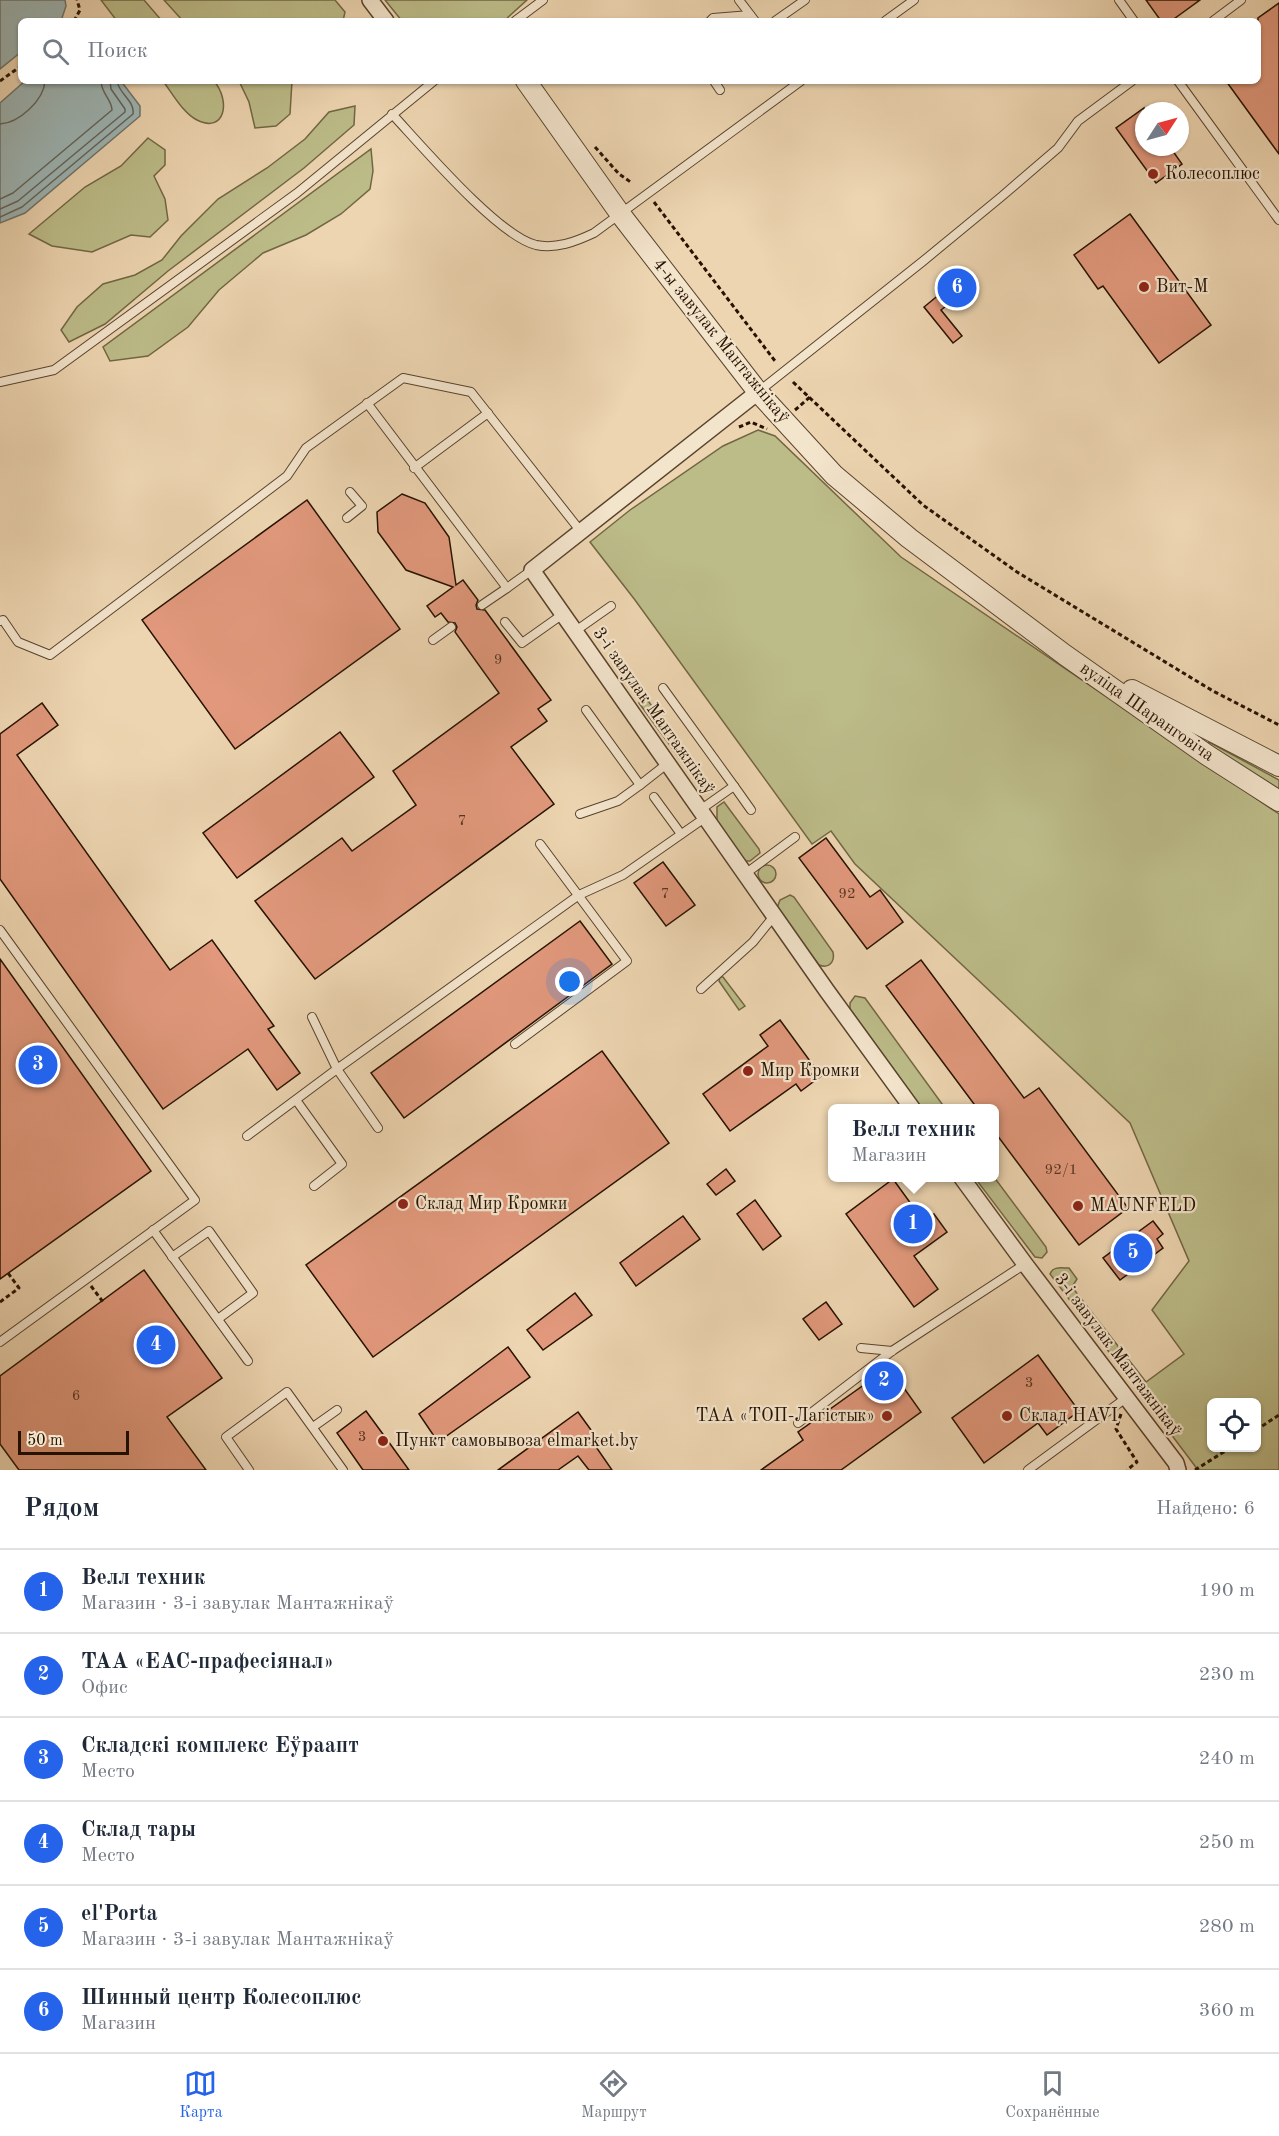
<!DOCTYPE html>
<html lang="ru">
<meta charset="utf-8">
<style>
body{margin:0;font-family:"Old Standard TT",serif;background:#f6f6f7;color:#1f2937}
.controls{position:absolute;right:18px;bottom:18px;display:grid;overflow:hidden;border-radius:9px;box-shadow:0 2px 4px #0004}
.controls button{width:54px;height:54px;display:grid;place-items:center;padding:0;border:0;border-bottom:2px solid #e0e1e3;background:#fff;color:#1f2937;font:30px sans-serif}
.compass{position:absolute;left:1135px;top:102px;width:54px;height:54px;border-radius:50%;background:#fff;box-shadow:0 2px 4px #0004;rotate:54deg}
.scale{position:absolute;left:18px;bottom:15px;width:111px;box-sizing:border-box;padding-left:6px;border:3px solid #271200;border-top:0;font-size:16px;line-height:21px;white-space:nowrap;color:#271200;-webkit-text-stroke:4px #f3e4cc;paint-order:stroke}
.you{position:absolute;left:570px;top:982px;width:21px;height:21px;margin:-15px;border:4px solid #fff;border-radius:50%;background:#1a73e8;box-shadow:0 0 0 9px #1a73e833}
.badge{display:grid;place-items:center;width:39px;height:39px;border-radius:50%;background:#2563eb;color:#fff;font-size:20px;font-weight:700}
.pin{position:absolute;translate:-50% -50%;border:3px solid #fff;box-shadow:0 2px 6px #0006}
.popup{position:absolute;left:828px;top:1104px;width:171px;height:78px;box-sizing:border-box;display:grid;place-content:center;border-radius:9px;background:#fff;filter:drop-shadow(0 2px 4px #0005);font-size:20px;white-space:nowrap;color:#747a83}
.popup b{font-size:22px;color:#1f2937}
.popup::after{content:'';position:absolute;left:50%;top:100%;margin-left:-12px;border:12px solid transparent;border-top-color:#fff}
.list{margin:0;padding:0;list-style:none}
h2{display:flex;justify-content:space-between;align-items:center;height:78px;margin:0;padding:0 24px;font-size:26px}
h2 small{font-size:20px;font-weight:400;color:#747a83}
.list li{display:grid;grid-template-columns:39px 1fr auto;gap:18px;align-items:center;box-sizing:border-box;height:84px;padding:0 24px;border-top:2px solid #e0e1e3}
.list b{display:block;font-size:22px;white-space:nowrap}
.list p{margin:0;font-size:20px;white-space:nowrap;color:#747a83}
.list em{font-size:20px;font-style:normal;color:#747a83}
.icon{flex:none;width:33px;height:33px;fill:none;stroke:currentColor;stroke-width:2;stroke-linecap:round;stroke-linejoin:round}
.map{position:relative;flex:none;width:1279px;height:1470px;overflow:hidden}
.search{position:absolute;background:#fff;box-shadow:0 2px 4px #0004;left:18px;right:18px;top:18px;height:66px;display:flex;align-items:center;gap:15px;box-sizing:border-box;padding:0 21px;border-radius:9px;color:#747a83;font-size:22px}
.sheet{height:582px;background:#fff}
nav{display:flex;justify-content:space-around;align-items:center;box-sizing:border-box;height:84px;border-top:2px solid #e0e1e3;background:#fff;font-size:16px;color:#747a83}
nav a{display:grid;justify-items:center;gap:3px}
nav .on{color:#2563eb}
.map>svg:first-child{display:block}
.green{fill:#bcbc89;stroke:#726744;stroke-width:1.5;fill-rule:evenodd}
.water{fill:#9db6b6;stroke:#6e746d;stroke-width:1.5}
.lines{fill:none;stroke-linecap:round;stroke-linejoin:round}
.shore{stroke:#62645b;stroke-width:1.5}
.building{fill:#e1987c;stroke:#271200;stroke-width:1.5}
.service-casing{stroke:#58432c;stroke-width:10}
.minor-casing{stroke:#58432c;stroke-width:18}
.tertiary-casing{stroke:#58432c;stroke-width:22}
.path{stroke:#271200;stroke-width:3;stroke-dasharray:4.5 3;stroke-linecap:butt}
.service{stroke:#f3e4cc;stroke-width:8}
.minor{stroke:#f3e4cc;stroke-width:15}
.tertiary{stroke:#f3e4cc;stroke-width:20}
.poi-dot{fill:#8f2418;stroke:#f3e4cc;stroke-width:2}
.labels{text-anchor:middle;dominant-baseline:central;stroke-width:4.5;stroke-linejoin:round;paint-order:stroke}
.number-label{font-size:15px;fill:#56341f}
.poi-label{font-size:18px;fill:#271200;stroke:#f3e4cc;text-anchor:start}
.street-label{font-size:18px;fill:#271200;stroke:#f3e4cc}
</style>
<div class="map">
<svg width="1279" height="1470" viewBox="0 0 1279 1470">
<rect width="100%" height="100%" fill="#edd5b1"/>
<filter id="stains"><feTurbulence type="fractalNoise" baseFrequency=".00333" numOctaves="4"/><feColorMatrix values="0 0 0 0 .2 0 0 0 0 .09 0 0 0 0 .02 0 0 0 .5 -.17"/></filter>
<radialGradient id="worn" r=".72"><stop offset=".6" stop-color="#630" stop-opacity="0"/><stop offset="1" stop-color="#630" stop-opacity=".3"/></radialGradient>
<g class="green">
<path d="M101 0H144L162 21H117Z"/>
<path d="M164 0H335L345 12 343 21H183Z"/>
<path d="M385 0H527L504 21H402Z"/>
<path d="M163 81H214C231 101 225 134 197 120 183 113 172 93 163 81Z"/>
<path d="M239 81H292L290 114 276 126 255 128 249 102Z"/>
<path d="M355 106 354 125 304 168 168 271 105 324 69 342 61 330 77 307 103 284 135 275 162 260 181 236 218 199 267 168 305 139 329 112Z"/>
<path d="M148 138 165 150V165L154 176 165 199 168 220 150 237 131 235 92 252 52 246 29 234 85 187 121 166Z"/>
<path d="M371 149 373 171 370 189 341 214 306 235 263 253 219 290 188 327 148 356 110 361 103 347Z"/>
<path d="M758 430 775 436 901 557 1279 814V1470H1198L1050 1274C1053 1266 1061 1268 1069 1268L1077 1279 1072 1287 1146 1382 1184 1354 1152 1310 1189 1261 1130 1123 855 864 831 831 812 844 635 600 590 542 630 510 723 446ZM1212 1402H1256V1448H1212Z"/>
<path d="M641 697 646 698 708 783V788L702 789 639 703Z"/>
<path d="M1209 742 1279 780V790L1208 745Z"/>
<path d="M724 802 759 849 760 853 750 861H745L717 822V807Z"/>
<circle cx="767" cy="874" r="9"/>
<path d="M790 895 794 897 833 952C835 962 829 969 819 965L777 908 780 900Z"/>
<path d="M720 977H723L745 1006 739 1010 719 981Z"/>
<path d="M855 996 865 998 945 1108H922L850 1009V1003Z"/>
<path d="M994 1177 1046 1247 1047 1252 1042 1258 1035 1257 975 1178Z"/>
</g>
<g class="water">
<path d="M0 0H65L66 6 61 21H21V52L0 69Z"/>
<path d="M25 81H121L140 106V116L25 213 0 223V103Z"/>
</g>
<g class="lines">
<g class="shore">
<path d="M0 124C19 123 44 100 45 81"/>
<path d="M0 199 13 193 112 110C112 100 101 93 101 81"/>
<path d="M0 209 18 201 125 112V109L111 89 110 81"/>
<path d="M0 217 22 207 133 114C135 101 119 94 117 81"/>
</g>
</g>
<g class="building">
<path d="M1146 0H1200L1171 21H1161Z"/>
<path d="M1279 3V154L1226 81H1258V18Z"/>
<path d="M1144 108V147H1170L1182 164 1156 183 1116 128Z"/>
<path d="M1130 214 1211 325 1159 363 1103 286 1098 289 1074 255Z"/>
<path d="M963 275 972 286 941 310 962 336 953 343 924 307Z"/>
<path d="M402 494 425 503 449 537 456 585 463 580 478 600 476 605 477 609 485 610 551 700 538 709 547 721 511 747 554 804 315 979 255 901 342 838 352 851 416 805 393 771 499 693 455 632 457 627 455 623 448 622 441 613 435 617 427 606 453 587 406 570 378 532 377 512Z"/>
<path d="M307 500 400 629 235 749 142 620Z"/>
<path d="M42 703 58 725 17 755 170 970 212 940 274 1026 268 1029 300 1073 277 1090 248 1049 163 1109 0 879V734Z"/>
<path d="M340 732 374 777 237 878 203 833Z"/>
<path d="M826 838 870 897 880 890 903 922 867 949 799 858Z"/>
<path d="M663 862 695 905 666 926 634 883Z"/>
<path d="M580 921 612 964 404 1118 371 1073Z"/>
<path d="M0 959 151 1171 0 1279Z"/>
<path d="M921 960 1024 1098 1039 1088 1128 1208 1079 1245 994 1131V1108H977L886 986Z"/>
<path d="M780 1020 821 1076 801 1091 796 1084 730 1131 703 1094 768 1046 760 1035Z"/>
<path d="M602 1051 669 1143 373 1357 306 1265Z"/>
<path d="M726 1169 735 1181 716 1195 707 1184Z"/>
<path d="M893 1179 919 1215 934 1214 947 1232 914 1256 938 1289 914 1307 846 1214Z"/>
<path d="M755 1200 781 1236 763 1250 737 1214Z"/>
<path d="M683 1216 700 1239 636 1286 620 1263Z"/>
<path d="M1153 1221 1163 1234 1157 1239 1163 1248 1120 1280 1103 1258Z"/>
<path d="M144 1270 222 1378 167 1417 206 1470H19L0 1444V1376Z"/>
<path d="M575 1293 592 1315 543 1350 527 1330Z"/>
<path d="M826 1302 842 1324 819 1340 803 1319Z"/>
<path d="M508 1347 530 1377 438 1442 419 1414Z"/>
<path d="M1038 1355 1079 1411 1047 1435 1038 1423 984 1463 952 1418Z"/>
<path d="M889 1367 921 1412 841 1470H761L803 1440 798 1432Z"/>
<path d="M366 1411 388 1441 409 1470H363L337 1433Z"/>
<path d="M578 1412 599 1441 594 1444 612 1470H589L578 1456 558 1470H498Z"/>
</g>
<g class="lines">
<g class="service-casing">
<g id="service">
<path d="M739 0 755 21"/>
<path d="M1119 0 1134 21"/>
<path d="M515 21 543 0"/>
<path d="M710 21 713 18 750 15"/>
<path d="M775 21 805 0"/>
<path d="M885 21 914 0"/>
<path d="M1213 21 1241 0"/>
<path d="M714 81 720 90"/>
<path d="M1178 81 1279 220"/>
<path d="M392 114C421 145 498 236 536 245 556 249 575 242 594 233L801 81"/>
<path d="M0 382 54 370 297 193 434 81"/>
<path d="M758 392 922 262 1001 197 1058 148 1078 121 1132 81"/>
<path d="M367 403 507 588 532 570"/>
<path d="M414 468 488 413"/>
<path d="M347 518 362 506 350 492"/>
<path d="M482 605 507 588"/>
<path d="M0 621 3 620 18 642 50 655 287 476 306 448 403 378 471 392 582 533"/>
<path d="M505 622 522 643 563 614"/>
<path d="M574 632 611 606"/>
<path d="M433 640 451 627"/>
<path d="M663 688 734 786 700 810"/>
<path d="M640 785 668 763"/>
<path d="M734 786 751 810"/>
<path d="M654 797 681 834"/>
<path d="M580 814 618 801 640 785 586 710"/>
<path d="M745 874 795 837"/>
<path d="M0 930 195 1200 0 1342"/>
<path d="M701 989 753 942 774 916"/>
<path d="M515 1044 627 961 540 844"/>
<path d="M296 1100 342 1164 314 1186"/>
<path d="M378 1128 337 1069 579 895 623 875 706 817"/>
<path d="M247 1136 337 1069 312 1017"/>
<path d="M153 1230 248 1361"/>
<path d="M172 1257 209 1231 253 1293 218 1319"/>
<path d="M861 1348 892 1351"/>
<path d="M798 1423 892 1351 1025 1264"/>
<path d="M313 1427 337 1410"/>
<path d="M249 1470 226 1437 287 1392 343 1470"/>
<path d="M1028 1470 1126 1398"/>
</g>
</g>
<g class="minor-casing">
<g id="minor">
<path d="M370 0 386 21"/>
<path d="M758 392 532 570 827 991 912 1108"/>
<path d="M962 1178 1025 1264 1176 1463 1178 1470"/>
</g>
</g>
<g class="tertiary-casing">
<g id="tertiary">
<path d="M526 81 621 215 758 392 834 475 909 538 1065 655 1207 755 1279 801"/>
<path d="M1132 690 1279 766"/>
</g>
</g>
<g class="path">
<path d="M74 21 80 10 77 0"/>
<path d="M0 81 21 66"/>
<path d="M595 147 619 174 632 183"/>
<path d="M654 202 775 361"/>
<path d="M793 382 923 505 1017 572 1213 691 1279 725"/>
<path d="M795 410 810 397"/>
<path d="M739 427 751 422 767 429"/>
<path d="M91 1286 103 1302"/>
<path d="M0 1302 19 1288 8 1273"/>
<path d="M1121 1414 1116 1429 1137 1462 1127 1470"/>
<path d="M1256 1430 1279 1415"/>
<path d="M1195 1470 1230 1448"/>
</g>
<use href="#service" class="service"/>
<use href="#minor" class="minor"/>
<use href="#tertiary" class="tertiary"/>
</g>
<g class="poi-dot">
<circle cx="1153" cy="174" r="6"/>
<circle cx="1144" cy="287" r="6"/>
<circle cx="748" cy="1071" r="6"/>
<circle cx="403" cy="1204" r="6"/>
<circle cx="1078" cy="1206" r="6"/>
<circle cx="887" cy="1416" r="6"/>
<circle cx="1007" cy="1416" r="6"/>
<circle cx="383" cy="1441" r="6"/>
</g>
<g class="labels">
<g class="number-label">
<text x="498" y="660">9</text>
<text x="462" y="821">7</text>
<text x="665" y="894">7</text>
<text x="847" y="894">92</text>
<text x="1061" y="1170">92/1</text>
<text x="1029" y="1383">3</text>
<text x="76" y="1396">6</text>
<text x="362" y="1437">3</text>
</g>
<g class="poi-label">
<text x="1165" y="174">Колесоплюс</text>
<text x="1156" y="287">Вит-М</text>
<text x="760" y="1071">Мир Кромки</text>
<text x="415" y="1204">Склад Мир Кромки</text>
<text x="1090" y="1206">MAUNFELD</text>
<text x="875" y="1416" text-anchor="end">ТАА «ТОП-Лагістык»</text>
<text x="1019" y="1416">Склад HAVI</text>
<text x="395" y="1441">Пункт самовывоза elmarket.by</text>
</g>
<g class="street-label">
<text transform="translate(721 341) rotate(51)">4-ы завулак Мантажнікаў</text>
<text transform="translate(654 711) rotate(55)">3-і завулак Мантажнікаў</text>
<text transform="translate(1147 712) rotate(35)">вуліца Шаранговіча</text>
<text transform="translate(1118 1355) rotate(53)">3-і завулак Мантажнікаў</text>
</g>
</g>
<rect width="100%" height="100%" filter="url(#stains)"/>
<rect width="100%" height="100%" fill="url(#worn)"/>
</svg>
<div class="controls">
<button><svg class="icon" aria-label="locate" viewBox="0 0 24 24"><circle cx="12" cy="12" r="6"/><path d="M12 2v4M12 18v4M2 12h4M18 12h4"/></svg></button>
</div>
<svg class="compass" viewBox="-18 -18 36 36"><path d="M0-13l5 13h-10z" fill="#e53935"/><path d="M0 13l5-13h-10z" fill="#747a83"/></svg>
<div class="scale">50 m</div>
<div class="you"></div>
<div class="pin badge" style="left:913px;top:1224px">1</div>
<div class="popup"><b>Велл техник</b>Магазин</div>
<div class="pin badge" style="left:884px;top:1381px">2</div>
<div class="pin badge" style="left:38px;top:1065px">3</div>
<div class="pin badge" style="left:156px;top:1345px">4</div>
<div class="pin badge" style="left:1133px;top:1253px">5</div>
<div class="pin badge" style="left:957px;top:288px">6</div>
<div class="search"><svg class="icon" aria-label="search" viewBox="0 0 24 24"><circle cx="10" cy="10" r="6"/><path d="M15 15l6 6"/></svg>Поиск</div>
</div>
<section class="sheet">
<h2>Рядом<small>Найдено: 6</small></h2>
<ul class="list">
<li><span class="badge">1</span><div><b>Велл техник</b><p>Магазин · 3-і завулак Мантажнікаў</p></div><em>190 m</em></li>
<li><span class="badge">2</span><div><b>ТАА «ЕАС-прафесіянал»</b><p>Офис</p></div><em>230 m</em></li>
<li><span class="badge">3</span><div><b>Складскі комплекс Еўраапт</b><p>Место</p></div><em>240 m</em></li>
<li><span class="badge">4</span><div><b>Склад тары</b><p>Место</p></div><em>250 m</em></li>
<li><span class="badge">5</span><div><b>el'Porta</b><p>Магазин · 3-і завулак Мантажнікаў</p></div><em>280 m</em></li>
<li><span class="badge">6</span><div><b>Шинный центр Колесоплюс</b><p>Магазин</p></div><em>360 m</em></li>
</ul>
</section>
<nav>
<a class="on"><svg class="icon" aria-label="map" viewBox="0 0 24 24"><path d="M3 6l6-2 6 2 6-2v14l-6 2-6-2-6 2zM9 4v14M15 6v14"/></svg>Карта</a>
<a><svg class="icon" aria-label="directions" viewBox="0 0 24 24"><path d="M12 3l9 9-9 9-9-9zM9 14v-3h6M13 9l2 2-2 2"/></svg>Маршрут</a>
<a><svg class="icon" aria-label="saved" viewBox="0 0 24 24"><path d="M7 4h10v16l-5-4-5 4z"/></svg>Сохранённые</a>
</nav>
